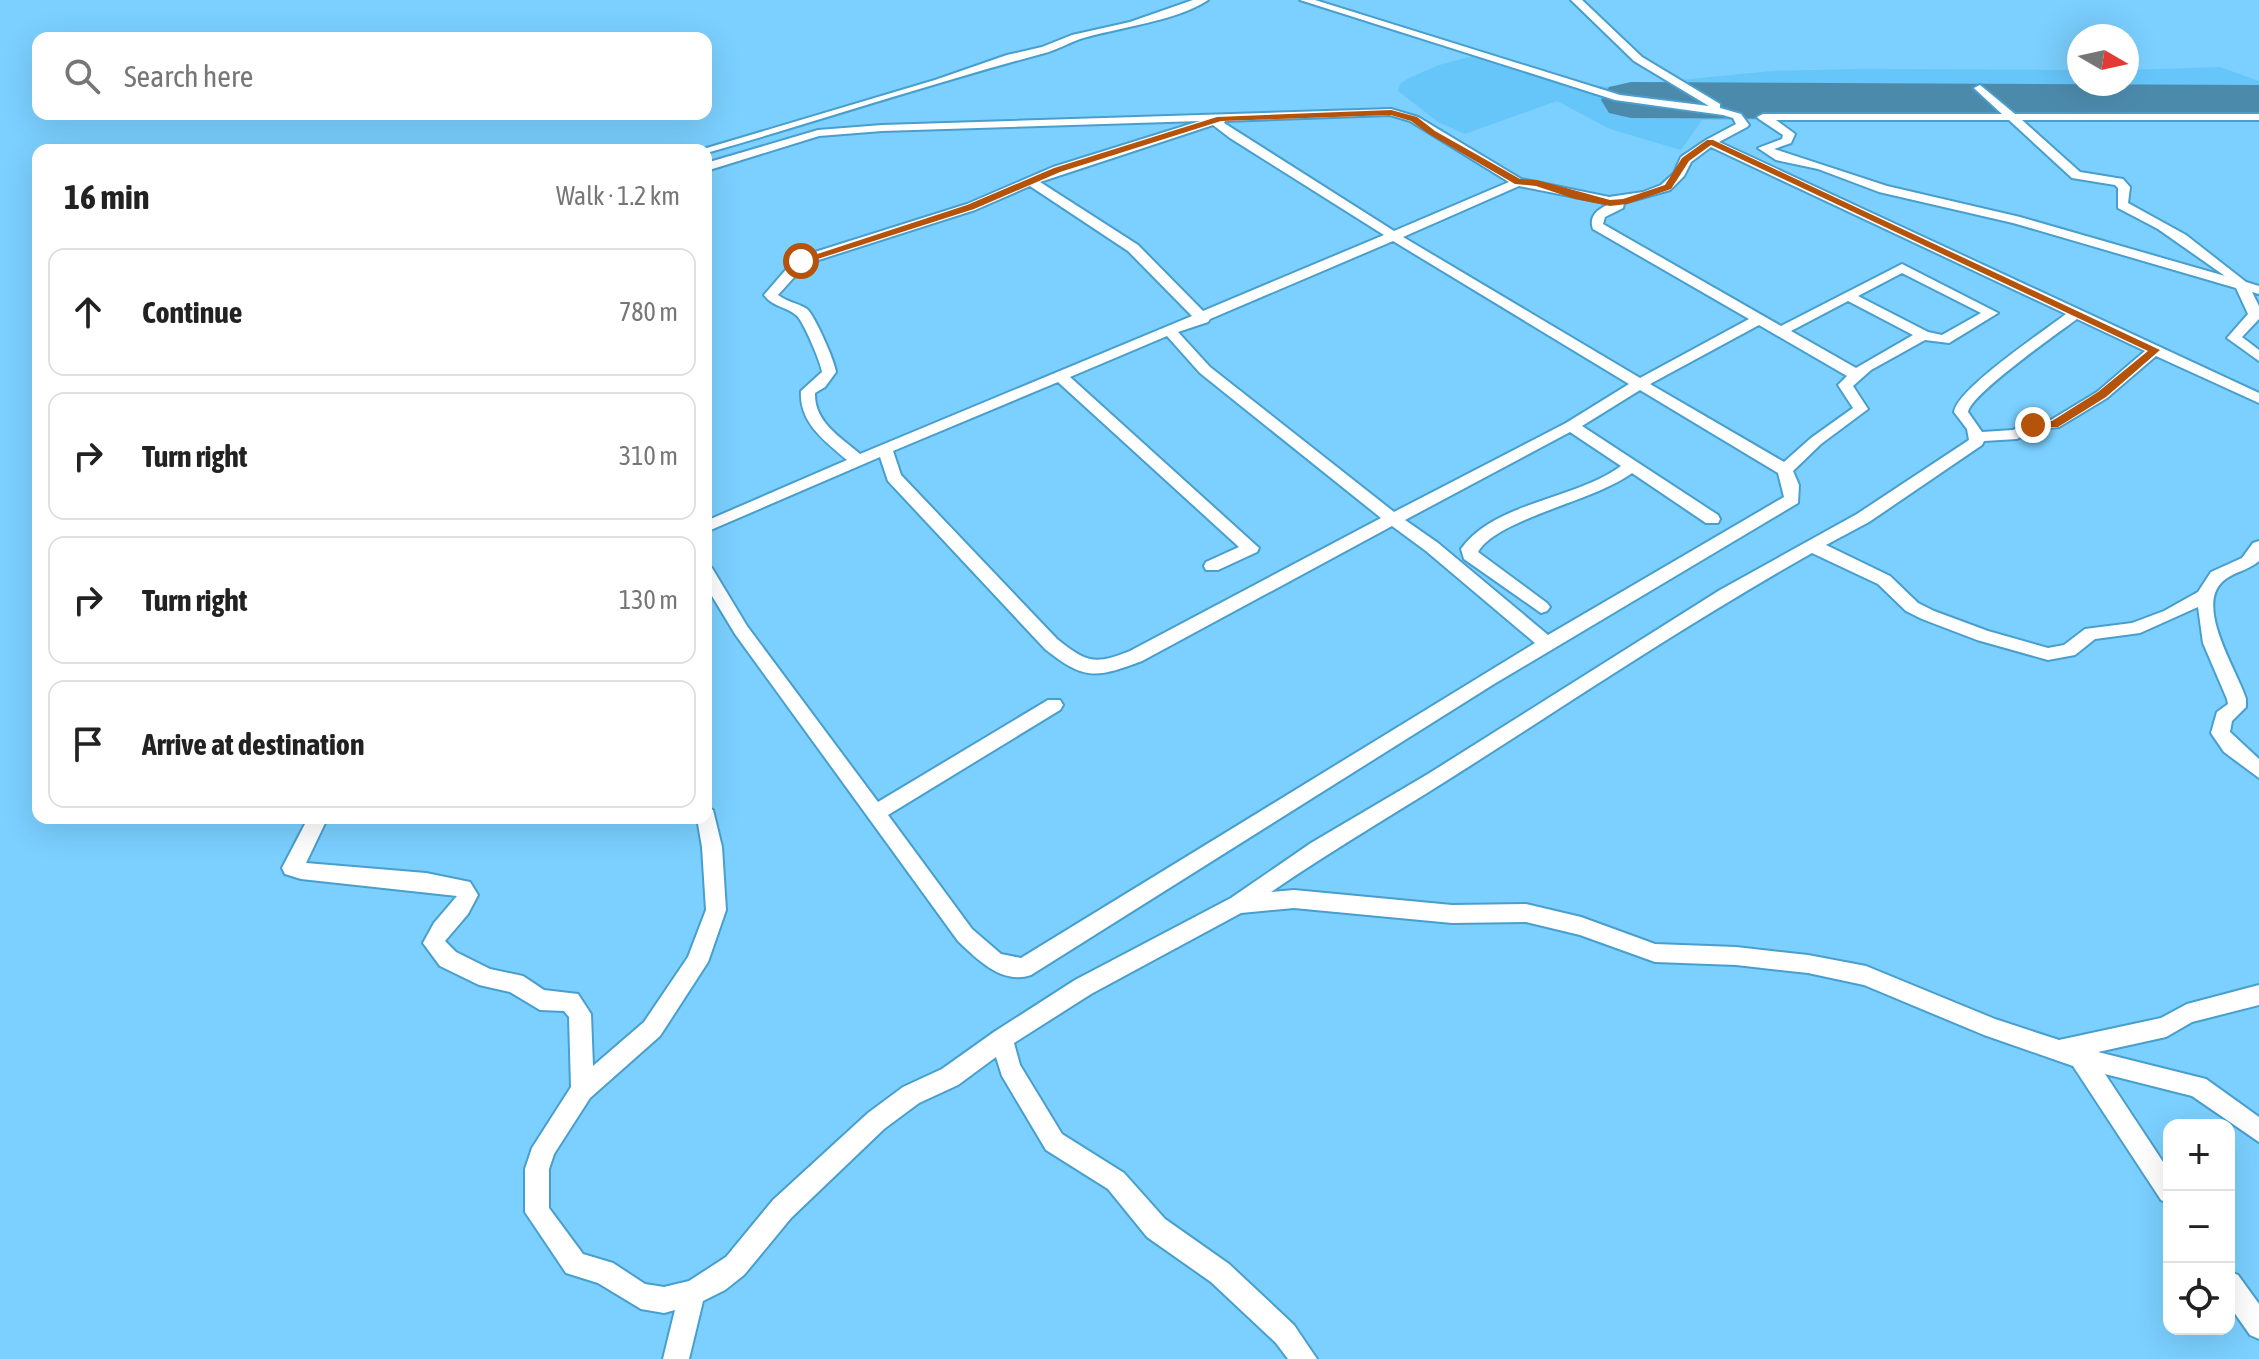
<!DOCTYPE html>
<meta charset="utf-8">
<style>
body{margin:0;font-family:"Asap Condensed",sans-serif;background:#f2f2f2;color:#222}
.controls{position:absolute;right:24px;bottom:24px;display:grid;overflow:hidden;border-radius:16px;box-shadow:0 8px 32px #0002}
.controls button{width:72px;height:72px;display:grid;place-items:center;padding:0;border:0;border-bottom:2px solid #e0e0e0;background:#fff;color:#222;font:40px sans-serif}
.compass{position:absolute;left:2067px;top:24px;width:72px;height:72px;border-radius:50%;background:#fff;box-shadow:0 8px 32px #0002;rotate:99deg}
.stop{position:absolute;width:24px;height:24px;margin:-18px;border:6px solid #b45309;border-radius:50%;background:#fff}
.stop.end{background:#b45309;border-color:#fff;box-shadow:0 2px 8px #0008}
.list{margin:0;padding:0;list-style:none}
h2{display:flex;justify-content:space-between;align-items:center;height:104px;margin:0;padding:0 32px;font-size:34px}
h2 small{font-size:26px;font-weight:400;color:#767676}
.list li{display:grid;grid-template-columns:52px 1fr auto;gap:24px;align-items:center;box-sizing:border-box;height:128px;margin:0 16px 16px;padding:0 16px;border:2px solid #e0e0e0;border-radius:16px}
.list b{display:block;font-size:30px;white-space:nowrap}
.list em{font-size:26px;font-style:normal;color:#767676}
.icon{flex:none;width:44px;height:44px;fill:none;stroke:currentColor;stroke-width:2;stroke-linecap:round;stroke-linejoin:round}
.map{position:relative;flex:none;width:2259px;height:1359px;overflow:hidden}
.search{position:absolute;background:#fff;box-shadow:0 8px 32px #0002;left:32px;top:32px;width:680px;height:88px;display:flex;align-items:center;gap:20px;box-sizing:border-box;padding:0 28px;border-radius:16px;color:#767676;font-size:30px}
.panel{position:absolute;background:#fff;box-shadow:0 8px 32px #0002;left:32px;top:144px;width:680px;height:680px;border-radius:16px}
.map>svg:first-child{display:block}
.built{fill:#66c5f9}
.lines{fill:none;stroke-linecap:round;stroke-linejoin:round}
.runway{fill:#4c8aac;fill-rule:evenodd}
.street-casing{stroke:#489ecc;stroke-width:4}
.street{fill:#fff;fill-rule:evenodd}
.route{fill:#b45309}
</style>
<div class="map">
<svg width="2259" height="1359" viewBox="0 0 2259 1359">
<rect width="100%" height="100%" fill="#7bd0ff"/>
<path class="built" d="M1484 53 1584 84 1608 87 1772 71 1862 69 2079 70V84H2127V70L2220 67 2259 81V120H1702L1681 150 1610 129 1557 101 1465 134 1438 122 1398 91 1400 84 1409 78 1439 65Z"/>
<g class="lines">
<path class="runway" d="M1631 82 2259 85V121L1631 118 1609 113 1601 100 1609 87Z"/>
<g class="street-casing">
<g id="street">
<path d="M1193 0H1208C1177 21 1116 28 1080 39 1068 43 1057 50 1045 53 933 83 822 120 710 152L700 150 935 80 1007 55 1042 47 1072 35 1130 22Z"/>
<path d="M1300 0H1315L1620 95 1709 106 1634 61 1571 0H1582L1642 57 1720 104V108L1741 114 1749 125 1747 127 1719 142 2259 393V403L2156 356 2107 398 2059 427 2036 429 2017 439 1984 441 1982 445 1869 522 1826 545 1890 576 1918 603 1934 611 1988 631 2048 648 2064 645 2085 629 2132 623 2164 611 2198 592 2211 572 2242 558 2253 543 2259 541V561C2248 571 2232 572 2222 582 2195 608 2238 672 2246 699V707L2232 721 2230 732 2259 759V778L2224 752 2211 733 2217 712 2228 704 2227 699 2203 643 2198 607 2140 633 2095 639 2075 655 2048 660 1977 640 1922 619 1906 611 1878 584 1812 553C1697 618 1587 691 1476 762 1408 806 1338 846 1271 892L1294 890 1452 905 1526 904 1581 917 1655 944 1736 947 1808 955 1866 966 1995 1019 2059 1040 2161 1018 2187 1004 2259 985V1005L2192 1022 2166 1037 2098 1052 2206 1079 2259 1117V1142L2192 1096 2105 1074 2169 1171V1204L2161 1200 2073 1066 1984 1035 1864 985 1808 973 1736 965 1655 962 1580 935 1526 922 1452 923 1294 908 1241 913 1091 994 1014 1043 1020 1065 1062 1134 1124 1173 1165 1219 1229 1264 1294 1325 1317 1359H1288L1276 1343 1211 1282 1147 1237 1108 1189 1046 1150 1002 1076 996 1057 958 1085 919 1103 884 1129 791 1218 744 1275 725 1290 703 1301 689 1359H663L675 1310 664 1313 641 1309 598 1283 566 1273 525 1212V1169L532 1148 571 1087 569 1017 564 1011 540 1010 510 992 479 985 440 966 423 943 434 923 457 896 301 879 285 874 282 868 305 824 301 818H324L326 821 306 863 426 873 470 882 478 895 468 914 445 941 456 952 490 969 523 976 544 990 578 994 591 1014 593 1066 644 1022 688 957 706 910 702 847 697 818H706V808L713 810 722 847 726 910 708 962 660 1036 590 1098 554 1154 549 1169V1208L583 1254 613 1263 645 1284 664 1287 689 1281 726 1257 773 1200 868 1113 903 1087 942 1069 994 1032 1075 980 1231 898 1311 843 1428 774 1720 590 1857 514 1969 440 1967 429 1954 412C1957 389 2044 331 2066 314L1711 147 1691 162 1684 176 1670 190 1624 203 1623 208 1605 217 1603 224 1781 326 1902 264 1998 313 1949 343 1925 340 1871 370 1853 386 1868 409 1821 444 1793 471 1799 485 1798 503 1494 684 1031 975C1002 985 977 959 958 941L735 634 706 586V566L712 568 747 626 878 802 1048 700H1060L1063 705 1060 710 888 815 972 929 1001 954 1021 958 1535 643 1426 551 1392 526 1142 661C1096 678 1085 681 1045 649L888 481 880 457 706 532V521L847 460C825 441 799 423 801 391L822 372C821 363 803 320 796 315 785 306 773 307 764 295L796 258 967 204 1053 167 1200 121 882 131 819 136 706 171V163L818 130 882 125 1391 109 1418 117 1521 179 1609 197 1643 192 1661 185 1674 173 1681 157 1706 140 1736 124 1733 118 1723 115 1615 100ZM1390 115 1410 121 1509 182 1394 231 1224 123 1225 121ZM1213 125 1230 138 1384 235 1203 311 1138 245 1040 182ZM1030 186 1128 251 1192 316 860 454C840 437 814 422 815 393L825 387 836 372C835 362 815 316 807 309 798 303 787 302 778 295L806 264 975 210ZM1519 186 1610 204C1599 208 1588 216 1593 229L1749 319 1640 378 1403 237ZM1393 241 1629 384 1566 423 1394 512 1210 367 1178 332 1208 322 1210 319ZM1902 273 1981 313 1942 335 1928 332 1858 296ZM1848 301 1913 335 1856 368 1791 331ZM2077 319 2145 351 2097 392 2051 420 2028 422 2013 430 1982 432 1968 412C1971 394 2058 333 2077 319ZM1759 325 1847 376 1838 385 1853 408 1811 438 1784 462 1650 384ZM1167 336 1200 373 1381 518 1130 651C1095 665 1087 663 1057 639L901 475 893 451 1058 382 1239 547 1206 562 1204 566 1206 570H1218L1257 552 1259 548 1070 377ZM1640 390 1778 473 1784 497 1548 635 1438 543 1405 520 1570 432 1621 466C1575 500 1494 502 1461 549L1464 559 1541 613 1547 611 1550 607 1547 603 1478 552C1496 519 1595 501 1632 473L1706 523H1718L1720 519 1718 515 1582 426Z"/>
<path d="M1980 85 2015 114H2259V120H2022L2080 172 2123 179 2130 187 2128 203 2186 235 2246 282 2259 286V294L2252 292 2259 306V319L2242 337 2259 350V361L2227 338 2248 314 2236 288 2013 223 1879 192 1818 169 1776 160 1758 148 1782 139 1783 135 1759 119 1757 117 1763 114H2002L1976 90 1974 88ZM1776 120H2009L2072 178 2115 185 2118 188V208L2158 229 2225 276 2020 217 1887 186 1774 149 1791 143 1795 134Z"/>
<path d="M2229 1271 2238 1275 2259 1304V1339L2250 1335 2229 1305Z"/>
</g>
</g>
<use href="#street" class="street"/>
</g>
<path class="route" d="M1391 110 1417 117 1435 131 1520 179 1537 180 1610 200 1623 199 1665 185 1682 158 1707 140H1713L2160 350 2106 397 2058 427H2030V422L2052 421 2098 392 2148 351 1711 145 1689 161 1671 189 1627 204 1610 206 1575 199 1536 186 1515 184 1429 134 1411 121 1391 115 1221 121 1060 172 974 209 805 263 796 261 967 205 1054 168 1217 117Z"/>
</svg>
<div class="controls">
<button>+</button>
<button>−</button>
<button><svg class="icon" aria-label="locate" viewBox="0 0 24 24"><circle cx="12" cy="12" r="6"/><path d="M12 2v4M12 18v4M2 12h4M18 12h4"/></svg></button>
</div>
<svg class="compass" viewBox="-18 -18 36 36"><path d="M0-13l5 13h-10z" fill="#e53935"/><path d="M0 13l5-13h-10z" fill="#767676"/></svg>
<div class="stop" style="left:801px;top:261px"></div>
<div class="stop end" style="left:2033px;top:425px"></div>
<div class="search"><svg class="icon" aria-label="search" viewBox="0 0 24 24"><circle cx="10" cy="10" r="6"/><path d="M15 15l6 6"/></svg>Search here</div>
<section class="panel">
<h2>16 min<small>Walk · 1.2 km</small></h2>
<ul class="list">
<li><svg class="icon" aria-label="ahead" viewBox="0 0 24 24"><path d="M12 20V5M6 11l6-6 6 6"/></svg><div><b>Continue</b></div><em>780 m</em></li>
<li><svg class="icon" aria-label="right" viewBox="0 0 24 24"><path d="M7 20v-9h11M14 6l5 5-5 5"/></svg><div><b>Turn right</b></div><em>310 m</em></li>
<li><svg class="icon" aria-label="right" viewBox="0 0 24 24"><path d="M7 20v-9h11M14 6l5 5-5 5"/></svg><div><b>Turn right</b></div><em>130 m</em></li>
<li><svg class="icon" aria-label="arrive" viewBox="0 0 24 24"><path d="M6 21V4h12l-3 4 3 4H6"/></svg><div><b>Arrive at destination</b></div></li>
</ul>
</section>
</div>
